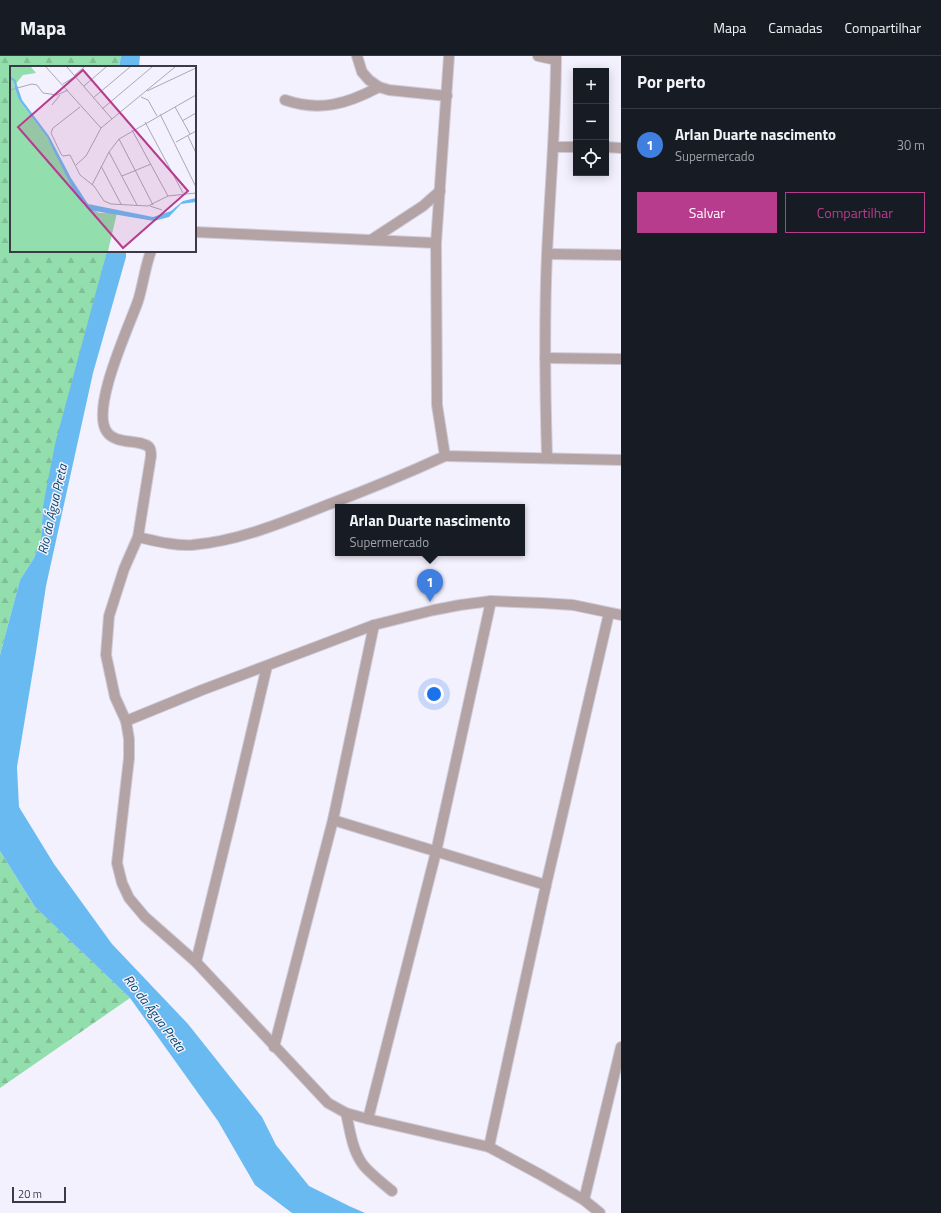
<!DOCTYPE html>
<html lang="pt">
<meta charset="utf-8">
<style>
body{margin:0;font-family:"Titillium Web",sans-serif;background:#242831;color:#f1f3f6}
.controls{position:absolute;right:12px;top:12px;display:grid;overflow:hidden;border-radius:0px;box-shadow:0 2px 10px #0003}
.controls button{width:36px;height:36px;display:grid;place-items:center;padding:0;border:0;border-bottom:1px solid #363941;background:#171b24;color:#f1f3f6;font:20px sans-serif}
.scale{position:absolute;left:12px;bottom:10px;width:54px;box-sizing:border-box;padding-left:4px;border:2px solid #3c3a46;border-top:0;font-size:11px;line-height:14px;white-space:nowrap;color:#3c3a46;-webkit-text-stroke:3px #f4f1fe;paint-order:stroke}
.you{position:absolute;left:434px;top:638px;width:14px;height:14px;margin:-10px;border:3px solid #fff;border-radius:50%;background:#1a73e8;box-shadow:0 0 0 6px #1a73e833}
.badge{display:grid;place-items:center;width:26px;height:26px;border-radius:50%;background:#b83c8d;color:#fff;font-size:13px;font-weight:700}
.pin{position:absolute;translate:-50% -33px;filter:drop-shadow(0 1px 2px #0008)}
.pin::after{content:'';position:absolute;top:21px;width:14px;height:12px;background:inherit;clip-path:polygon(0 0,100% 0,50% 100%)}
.popup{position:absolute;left:335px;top:448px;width:190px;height:52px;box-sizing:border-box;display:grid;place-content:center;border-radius:0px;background:#171b24;filter:drop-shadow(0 1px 3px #0005);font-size:13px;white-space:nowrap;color:#9ea1a6}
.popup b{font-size:15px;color:#f1f3f6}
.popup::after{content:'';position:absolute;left:50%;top:100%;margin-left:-8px;border:8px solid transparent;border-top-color:#171b24}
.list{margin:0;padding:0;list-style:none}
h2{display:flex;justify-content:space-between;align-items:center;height:52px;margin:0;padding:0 16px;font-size:17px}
h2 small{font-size:13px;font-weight:400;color:#9ea1a6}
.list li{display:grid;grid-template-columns:26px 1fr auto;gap:12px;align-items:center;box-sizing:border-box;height:72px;padding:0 16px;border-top:1px solid #363941}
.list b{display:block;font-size:15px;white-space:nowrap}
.list p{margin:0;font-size:13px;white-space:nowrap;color:#9ea1a6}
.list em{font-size:13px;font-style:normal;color:#9ea1a6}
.actions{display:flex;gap:8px;padding:12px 16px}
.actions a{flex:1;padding:9px 0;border:1px solid #b83c8d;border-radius:0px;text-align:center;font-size:14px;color:#b83c8d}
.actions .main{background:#b83c8d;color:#fff}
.icon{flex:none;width:22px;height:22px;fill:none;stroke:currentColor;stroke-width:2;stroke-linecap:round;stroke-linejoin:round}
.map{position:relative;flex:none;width:621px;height:1157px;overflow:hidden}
header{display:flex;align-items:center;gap:24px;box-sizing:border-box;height:56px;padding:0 20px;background:#171b24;border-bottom:1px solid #363941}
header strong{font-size:19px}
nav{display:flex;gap:22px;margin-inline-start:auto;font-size:14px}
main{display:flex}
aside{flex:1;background:#171b24}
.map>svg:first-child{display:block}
.forest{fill:url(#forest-firs)}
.water{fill:#6abaf2}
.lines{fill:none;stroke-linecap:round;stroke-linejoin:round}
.minor-casing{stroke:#cfccd9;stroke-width:12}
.tertiary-casing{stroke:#cfccd9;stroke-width:12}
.minor{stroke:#b4a3a5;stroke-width:10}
.tertiary{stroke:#b4a3a5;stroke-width:10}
.labels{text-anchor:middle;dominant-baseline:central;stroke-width:3;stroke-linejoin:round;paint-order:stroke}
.water-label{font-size:13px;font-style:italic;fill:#02466a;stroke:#f4f1fe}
.inset-river{fill:none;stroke:#6abaf2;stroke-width:2}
.inset-road{fill:none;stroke:#aaa8b4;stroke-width:1}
.view{fill:#b83c8d;fill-opacity:0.15;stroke:#b83c8d;stroke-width:2}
.inset-edge{fill:none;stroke:#3c3a46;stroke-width:2}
</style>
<header>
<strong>Mapa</strong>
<nav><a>Mapa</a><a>Camadas</a><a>Compartilhar</a></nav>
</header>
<main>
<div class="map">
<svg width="621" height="1157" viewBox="0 0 621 1157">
<defs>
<pattern id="forest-firs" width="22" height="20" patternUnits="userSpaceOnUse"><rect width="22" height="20" fill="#92deac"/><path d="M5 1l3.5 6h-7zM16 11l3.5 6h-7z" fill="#7fbf95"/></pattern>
</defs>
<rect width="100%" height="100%" fill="#f4f1fe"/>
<g class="forest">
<path d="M0 0H121L119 11H11V195H107L43 450 41 483 34 502 20 524 0 599Z"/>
<path d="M0 795 35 851 130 942 0 1032Z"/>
</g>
<g class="water">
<path d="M121 0H140L139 11H119Z"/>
<path d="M107 195H126V201L93 317 46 530 36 596 17 711 19 751 54 808 112 888 188 968 262 1061 276 1089 309 1130 349 1150 365 1157H292L255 1129 218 1065 130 942 35 851 0 795V599L20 524 34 502 41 483 43 450 55 388Z"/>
</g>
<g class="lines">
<g class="minor-casing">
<g id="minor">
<path d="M357 0 362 16 369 24 379 31 389 34 447 40"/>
<path d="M538 0 556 4"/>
<path d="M285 44C320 56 347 48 379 31"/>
<path d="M554 91H576"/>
<path d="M606 91 621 92"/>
<path d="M195 176 436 187"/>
<path d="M371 184 423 150 440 135"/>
<path d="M547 198 621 199"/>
<path d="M545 302 621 303"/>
<path d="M547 401C545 333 544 265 547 198 550 132 556 66 556 0"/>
<path d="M138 481C156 485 174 490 192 489 239 485 284 466 327 449 367 434 406 418 445 400L437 349 436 187 449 0"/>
<path d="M126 665 115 641 106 599 109 560 124 513 138 481 151 400C151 396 151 393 149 391 140 383 116 389 107 376 90 353 129 271 138 245 143 229 145 211 151 195"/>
<path d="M333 764 546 829"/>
<path d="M196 906 231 763 267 610"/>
<path d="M274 991 333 764 374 569"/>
<path d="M346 1057C350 1074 352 1095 364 1110 372 1119 382 1127 392 1135"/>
<path d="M368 1063 436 796 491 545"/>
<path d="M489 1091 546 829 609 557"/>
<path d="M584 1144 621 991"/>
</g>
</g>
<g class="tertiary-casing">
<g id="tertiary">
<path d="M445 400 621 404"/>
<path d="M600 1157 584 1144 541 1119 489 1091 368 1063 346 1057 328 1047 196 906 145 861 129 842 122 827 117 807 129 702V683L126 665 202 634 374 569 434 554 460 549 491 545 542 547 573 549 621 559"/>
</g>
</g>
<use href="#minor" class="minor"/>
<use href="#tertiary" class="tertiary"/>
</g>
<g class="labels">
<g class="water-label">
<text transform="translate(52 453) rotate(-77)">Rio da Água Preta</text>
<text transform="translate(155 957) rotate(53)">Rio da Água Preta</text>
</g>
</g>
<g transform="translate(10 10)">
<rect width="186" height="186" fill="#f4f1fe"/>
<path d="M0 1H21L26 7 13 9 4 20 9 34 37 71 74 139 89 147H107L98 185H0Z" fill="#92deac"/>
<path d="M7 19 12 34 39 70 61 112 78 138 143 151 161 145 173 135 186 132V136L171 138 159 151 144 155 79 144 67 131 37 71 9 34 4 20Z" fill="#6abaf2"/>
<path class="inset-river" d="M0 11 5 15 7 24"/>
<path class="inset-road" d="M36 1 91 62M57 1 102 53M65 9 74 1M53 18 66 10M74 20 96 1M0 24 22 18 27 19 33 27 47 29 58 24M137 25 186 2M131 31 138 34 147 50M83 32 120 1M42 39 50 29M70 41 43 62 41 67 51 88 53 90 60 89 70 109 84 120 94 135 101 138 138 140 158 130 186 127M165 41 180 68M92 43 142 1M150 48 186 121M172 55 186 47M135 56 173 127M122 64 158 130M178 70 186 87M109 73 143 139M166 76 186 65M99 86 127 139M66 99 76 90 91 62 165 1M91 100 111 138M112 110 141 98M82 119 99 86 109 73 186 29M140 140 152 144"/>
<path class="view" d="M73 4 178 125 113 182 8 61Z"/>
<rect width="186" height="186" class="inset-edge"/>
</g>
</svg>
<div class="controls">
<button>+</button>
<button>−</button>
<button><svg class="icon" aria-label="locate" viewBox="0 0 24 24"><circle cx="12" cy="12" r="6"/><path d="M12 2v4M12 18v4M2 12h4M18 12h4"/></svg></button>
</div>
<div class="scale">20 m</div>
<div class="you"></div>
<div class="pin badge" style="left:430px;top:546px;background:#3f7fe0">1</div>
<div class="popup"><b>Arlan Duarte nascimento</b>Supermercado</div>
</div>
<aside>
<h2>Por perto<small></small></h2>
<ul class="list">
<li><span class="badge" style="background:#3f7fe0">1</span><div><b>Arlan Duarte nascimento</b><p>Supermercado</p></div><em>30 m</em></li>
</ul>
<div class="actions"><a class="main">Salvar</a><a>Compartilhar</a></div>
</aside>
</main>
